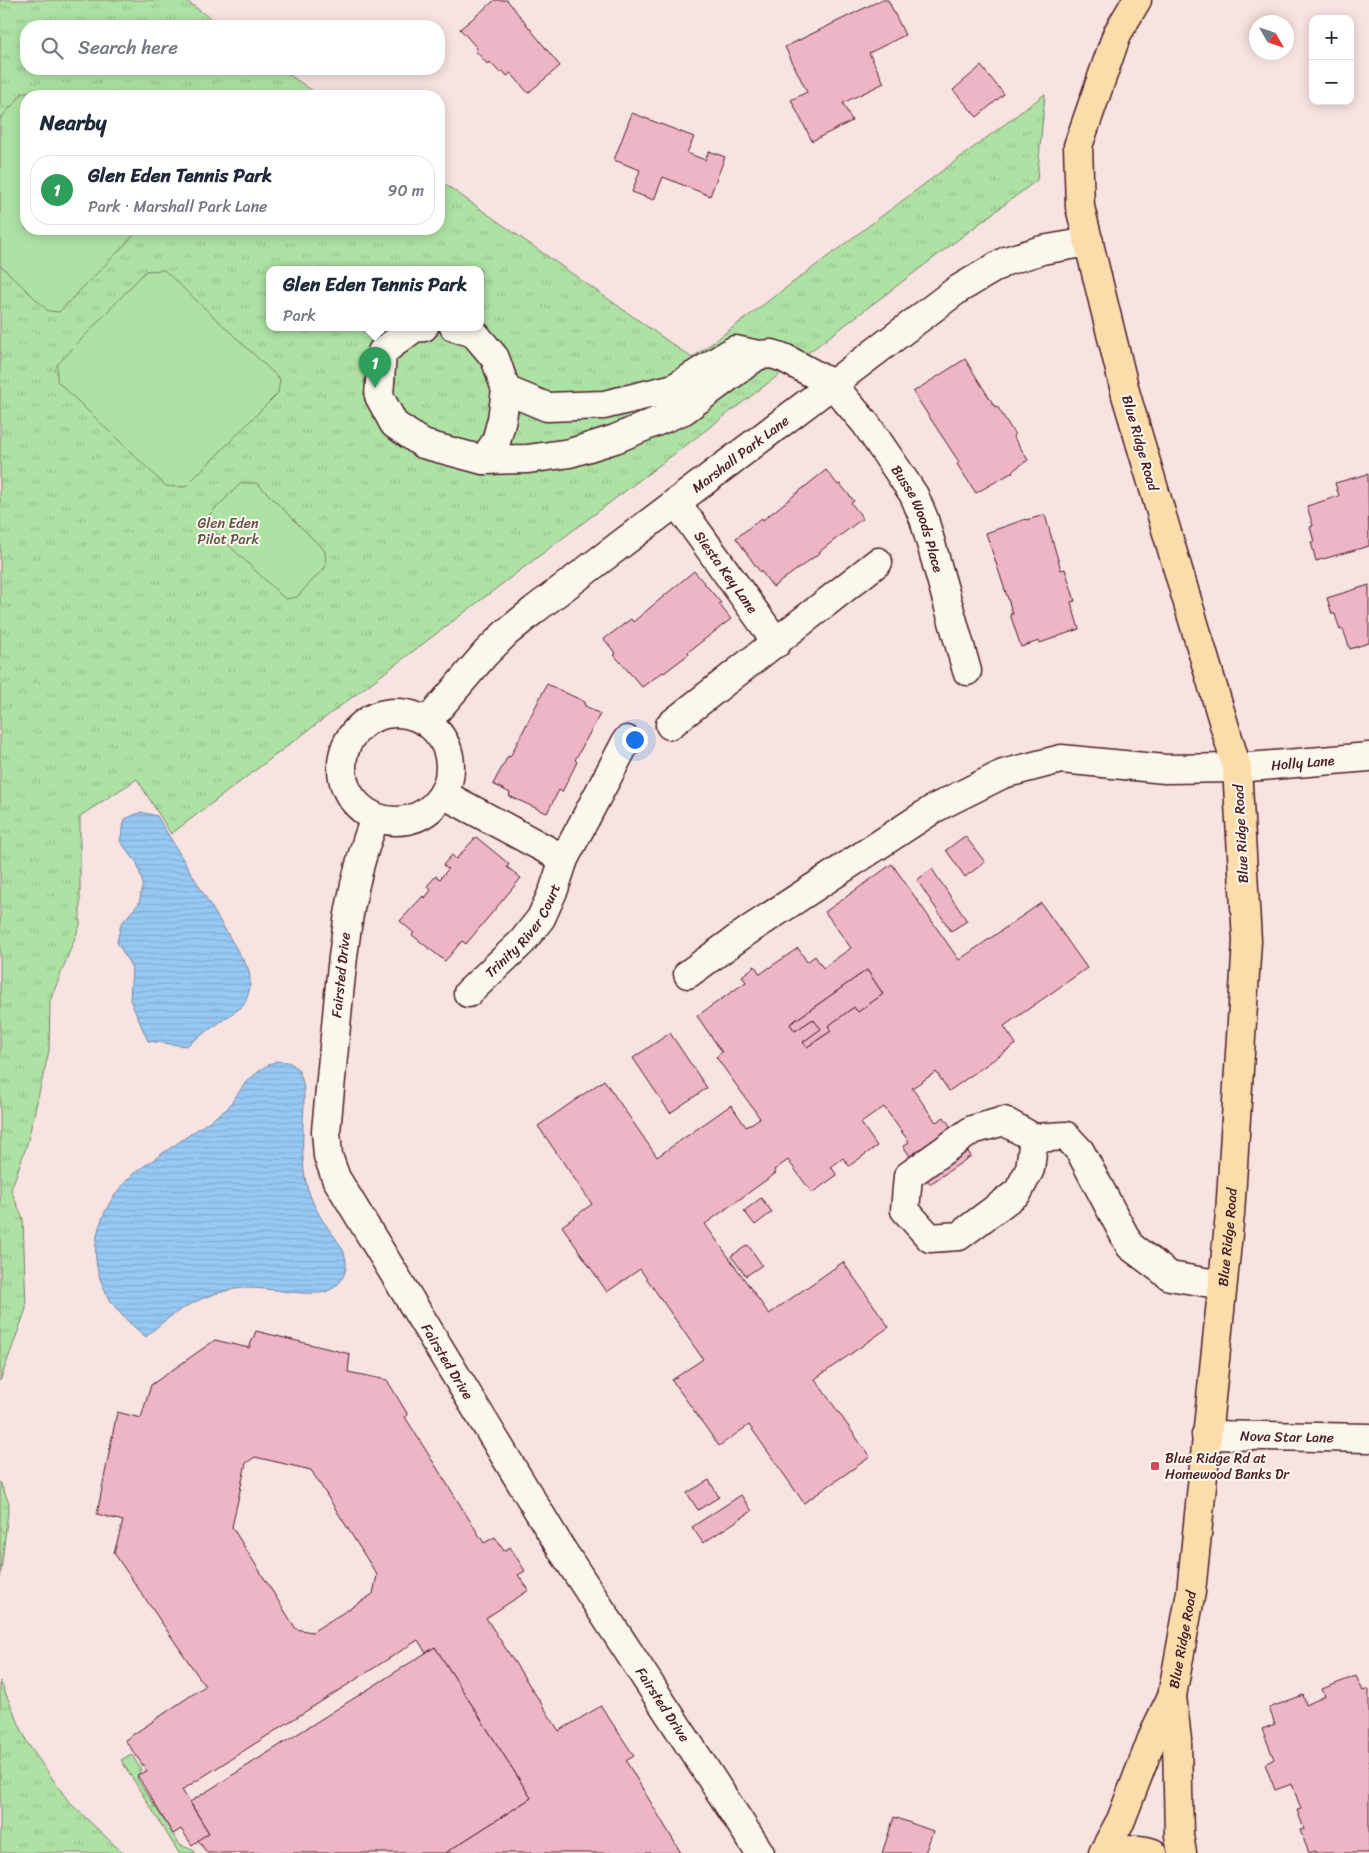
<!DOCTYPE html>
<meta charset="utf-8">
<style>
body{margin:0;font-family:Sriracha,sans-serif;background:#f2f2f3;color:#1f2937}
.controls{position:absolute;right:15px;top:15px;display:grid;overflow:hidden;border-radius:10px;box-shadow:0 2px 12px #0003}
.controls button{width:45px;height:45px;display:grid;place-items:center;padding:0;border:0;border-bottom:1px solid #e0e1e3;background:#fff;color:#1f2937;font:25px sans-serif}
.compass{position:absolute;left:1249px;top:15px;width:45px;height:45px;border-radius:50%;background:#fff;box-shadow:0 2px 12px #0003;rotate:129deg}
.you{position:absolute;left:634px;top:739px;width:18px;height:18px;margin:-12px;border:4px solid #fff;border-radius:50%;background:#1a73e8;box-shadow:0 0 0 8px #1a73e833}
.badge{display:grid;place-items:center;width:32px;height:32px;border-radius:50%;background:#d1495b;color:#fff;font-size:16px;font-weight:700}
.pin{position:absolute;translate:-50% -41px;filter:drop-shadow(0 1px 2px #0008)}
.pin::after{content:'';position:absolute;top:26px;width:18px;height:15px;background:inherit;clip-path:polygon(0 0,100% 0,50% 100%)}
.popup{position:absolute;left:266px;top:266px;width:218px;height:65px;box-sizing:border-box;display:grid;place-content:center;border-radius:10px;background:#fff;filter:drop-shadow(0 1px 4px #0005);font-size:16px;white-space:nowrap;color:#747a83}
.popup b{font-size:19px;color:#1f2937}
.popup::after{content:'';position:absolute;left:50%;top:100%;margin-left:-10px;border:10px solid transparent;border-top-color:#fff}
.list{margin:0;padding:0;list-style:none}
h2{display:flex;justify-content:space-between;align-items:center;height:65px;margin:0;padding:0 20px;font-size:21px}
h2 small{font-size:16px;font-weight:400;color:#747a83}
.list li{display:grid;grid-template-columns:32px 1fr auto;gap:15px;align-items:center;box-sizing:border-box;height:70px;margin:0 10px 10px;padding:0 10px;border:1px solid #e0e1e3;border-radius:20px}
.list b{display:block;font-size:19px;white-space:nowrap}
.list p{margin:0;font-size:16px;white-space:nowrap;color:#747a83}
.list em{font-size:16px;font-style:normal;color:#747a83}
.icon{flex:none;width:28px;height:28px;fill:none;stroke:currentColor;stroke-width:2;stroke-linecap:round;stroke-linejoin:round}
.map{position:relative;flex:none;width:1369px;height:1853px;overflow:hidden}
.search{position:absolute;background:#fff;box-shadow:0 2px 12px #0003;left:20px;top:20px;width:425px;height:55px;display:flex;align-items:center;gap:12px;box-sizing:border-box;padding:0 18px;border-radius:20px;color:#747a83;font-size:19px}
.panel{position:absolute;background:#fff;box-shadow:0 2px 12px #0003;left:20px;top:90px;width:425px;height:145px;border-radius:20px}
.map>svg:first-child{display:block}
.park{fill:url(#park-tufts);stroke:#7c8068;fill-rule:evenodd}
.pitch{fill:#aee2a4;stroke:#7c8068}
.water{fill:url(#water-rules);stroke:#7885a3}
.building{fill:#eeb5c6;stroke:#4a1f2b;fill-rule:evenodd}
.lines{fill:none;stroke-linecap:round;stroke-linejoin:round}
.minor-casing{stroke:#4a1f2b;stroke-width:31}
.major-casing{stroke:#4a1f2b;stroke-width:31}
.minor{stroke:#fbf7ec;stroke-width:28}
.major{stroke:#faddab;stroke-width:28}
.poi-dot{fill:#d1495b;stroke:#fbf7ec;stroke-width:2}
.labels{text-anchor:middle;dominant-baseline:central;stroke-width:4;stroke-linejoin:round;paint-order:stroke}
.street-label{font-size:14px;fill:#4a1f2b;stroke:#fbf7ec}
.park-label{font-size:14px;fill:#635049;stroke:#fbf7ec}
.poi-label{font-size:14px;fill:#4a1f2b;stroke:#fbf7ec;text-anchor:start}
</style>
<div class="map">
<svg width="1369" height="1853" viewBox="0 0 1369 1853">
<defs>
<pattern id="park-tufts" width="24" height="20" patternUnits="userSpaceOnUse" patternTransform="scale(1.25)"><rect width="24" height="20" fill="#aee2a4"/><path d="M3 7l-1-3M5 7V3M7 7l1-3M15 17l-1-3M17 17v-4M19 17l1-3" fill="none" stroke="#97c18d"/></pattern>
<pattern id="water-rules" width="6" height="5" patternUnits="userSpaceOnUse" patternTransform="scale(1.25)"><rect width="6" height="5" fill="#96c9f3"/><path d="M0 2.5h6" fill="none" stroke="#83acd0"/></pattern>
</defs>
<rect width="100%" height="100%" fill="#f7e3e1"/>
<filter id="ink" filterUnits="userSpaceOnUse"><feTurbulence type="fractalNoise" baseFrequency=".02" numOctaves="2"/><feDisplacementMap in="SourceGraphic" scale="10" xChannelSelector="R" yChannelSelector="G"/><feConvolveMatrix kernelMatrix="1 2 1 2 8 2 1 2 1" color-interpolation-filters="sRGB"/></filter>
<g filter="url(#ink)">
<g class="park">
<path d="M0 0H185L221 26H26V69H281L320 96H26V229H439V180L692 358 1045 94 1037 180 171 834 137 779 80 816V925L50 1001 49 1051 27 1144 11 1190 23 1219 26 1309 0 1381ZM270 269H480V327H270Z"/>
<path d="M0 1482 9 1503 0 1579Z"/>
<path d="M0 1681 28 1744 69 1802 123 1853H0Z"/>
<path d="M131 1754 141 1769 137 1779 180 1845 193 1850 196 1853H179L121 1760Z"/>
</g>
<g class="pitch">
<path d="M42 91 47 96H26V229H140L59 312 48 311 0 265V119L24 92Z"/>
<path d="M164 270 280 379 278 393 185 487 166 486 57 381V365L146 271Z"/>
<path d="M241 483H257L325 551 326 566 297 597 285 599 209 526 208 516Z"/>
</g>
<g class="water">
<path d="M141 812 157 816 248 968C252 981 250 995 243 1006L186 1046 148 1041 130 1000 132 968 117 942 121 924 139 903 143 884 137 863 120 841 125 819Z"/>
<path d="M276 1061C279 1062 284 1061 287 1062 310 1068 303 1108 303 1126 302 1164 302 1188 323 1221 329 1230 343 1246 345 1256 348 1265 345 1277 338 1284 334 1289 325 1293 318 1293 290 1295 263 1285 235 1289 200 1295 171 1313 146 1337 134 1327 122 1317 113 1304 81 1257 96 1210 134 1173L227 1109 246 1082 263 1068Z"/>
</g>
<g class="building">
<path d="M495 0H507L560 66 528 93 511 73 507 76 503 71 500 73 490 62 487 64 475 50 477 48 460 29Z"/>
<path d="M881 0H888L905 35 869 53 884 83 843 103 852 121 812 141 791 100 807 92 785 47Z"/>
<path d="M981 66 1004 94 977 117 953 90Z"/>
<path d="M632 113 694 137 687 153 705 160 709 151 725 157 710 196 663 177 654 200 632 192 640 170 614 160Z"/>
<path d="M965 359 995 407 997 406 1015 435 1013 436 1028 460 1012 471 1013 472 976 493 957 464 959 462 913 392Z"/>
<path d="M826 470 838 485 840 484 854 501 851 503 863 518 819 552 820 553 810 560 773 587 761 571 760 572 736 538 762 518 763 520Z"/>
<path d="M1368 474 1369 546 1316 561 1311 542H1314L1310 527 1313 526 1307 506 1339 496 1335 483Z"/>
<path d="M1045 515 1061 570 1065 569 1075 601 1071 602 1079 629 1040 643 1039 641 1021 647 1010 614H1013L986 533 1026 519V520Z"/>
<path d="M694 571 721 603 719 604 731 619 688 652 689 654 664 673 663 672 642 687 614 655 616 654 604 639 631 619 633 622Z"/>
<path d="M1369 585V643L1350 649 1343 629 1340 630 1335 614H1332L1327 598Z"/>
<path d="M547 684 585 702 584 705 600 714 575 760 577 762 562 792 559 790 547 813 509 796 510 793 493 784 508 756 510 757Z"/>
<path d="M965 836 985 862 965 877 946 850Z"/>
<path d="M476 837 509 864 507 867 521 878 466 944 462 941 445 961 412 935 414 933 400 921 423 896 425 898 431 890 427 886 436 876 440 879 448 869 443 865 452 855 456 859Z"/>
<path d="M892 864 959 960 1041 903 1087 968 1004 1026 1016 1044 949 1091 936 1072 912 1088 936 1122 944 1117 971 1156 930 1184 903 1146 909 1142 884 1107 861 1123 877 1146 849 1166 843 1158 831 1167 837 1175 812 1193 788 1160 774 1170 776 1173 705 1224 769 1314 843 1262 889 1327 815 1379 870 1457 804 1503 749 1425 719 1446 672 1380 703 1359 640 1269 607 1292 562 1226 592 1204 538 1126 604 1080 657 1157 731 1105 746 1127 760 1118 716 1057 722 1052 697 1016 746 982 742 976 755 966 760 974 798 948 807 962 815 956 823 968 851 948 825 912ZM867 970 883 994 858 1012 854 1007 828 1026 831 1031 807 1047 803 1042 821 1029 813 1019 795 1031 790 1024Z"/>
<path d="M932 869 967 921 951 931 917 880Z"/>
<path d="M867 970 883 994 858 1012 854 1007 828 1026 831 1031 807 1047 803 1042 821 1029 813 1019 795 1031 790 1024Z"/>
<path d="M670 1033 707 1088 670 1113 633 1058Z"/>
<path d="M761 1198 772 1212 755 1225 744 1211Z"/>
<path d="M748 1245 762 1265 746 1276 731 1256Z"/>
<path d="M256 1331 350 1354 348 1372 387 1380 408 1415 405 1417 484 1543 495 1537 504 1551 510 1547 525 1571 518 1575 529 1590 486 1618 559 1731 601 1706 634 1756 626 1761 681 1853H445L531 1798 435 1647 426 1653 418 1640 182 1790 209 1833 192 1845 181 1829 173 1834 137 1775 147 1771 125 1740 205 1686 114 1553 123 1521 97 1514 117 1412 141 1418 151 1385 215 1340 249 1348ZM255 1457 311 1470 377 1575 373 1594 312 1632 296 1629 232 1527 246 1463Z"/>
<path d="M709 1480 719 1497 698 1510 687 1493Z"/>
<path d="M741 1495 752 1511 703 1543 692 1527Z"/>
<path d="M435 1647 531 1798 445 1853H207L198 1840 209 1833 190 1802Z"/>
<path d="M1356 1676 1363 1691 1369 1689V1853H1316V1851L1309 1853 1300 1830 1304 1829 1297 1810 1301 1809 1292 1784 1275 1790 1265 1764 1274 1759 1262 1729 1275 1724 1269 1708 1303 1695 1306 1705 1325 1696 1322 1689Z"/>
<path d="M894 1817 933 1831 925 1853H882Z"/>
</g>
<g class="lines">
<g class="minor-casing">
<g id="minor">
<path d="M424 327 414 328 382 352 379 396 394 424 423 444 483 460 528 459 570 453 615 439 684 410 758 355"/>
<path id="s1" d="M454 327 474 333 495 358 506 390 547 407 604 405 674 388 735 350 758 355 772 354 784 358 832 384 866 424 898 471 914 495 924 519 967 671"/>
<path d="M483 460 496 442 502 419 506 390"/>
<path id="s2" d="M676 502 777 643"/>
<circle cx="396" cy="767" r="54"/>
<path id="s3" d="M427 722 485 654 506 633 534 610 957 290 1006 261 1042 250 1089 242"/>
<path d="M670 725 878 562"/>
<path d="M443 794 564 859"/>
<path id="s4" d="M375 818C351 880 344 940 338 1005 334 1047 330 1089 326 1131L328 1156 336 1178 562 1550 760 1853"/>
<path id="s5" d="M688 974 749 930 935 808 1003 774 1061 759 1165 769 1237 768 1369 757"/>
<path id="s6" d="M468 993 522 942 541 918 554 889 564 859 627 740"/>
<path d="M1034 1138 1030 1169 1018 1192 959 1236 930 1238 905 1210 908 1176 972 1130 1004 1121 1034 1138 1066 1136 1080 1151 1130 1246 1170 1276 1222 1285"/>
<path id="s7" d="M1206 1435 1369 1438"/>
</g>
</g>
<g class="major-casing">
<g id="major">
<path d="M1172 1696 1177 1740 1179 1835 1182 1853"/>
<path id="s8" d="M1103 1853 1121 1820 1155 1731 1172 1696 1191 1592 1230 1214 1247 941 1237 768 1126 395 1080 207 1078 146 1117 34 1137 0"/>
<path d="M1114 1853C1128 1850 1140 1848 1153 1853"/>
</g>
</g>
<use href="#minor" class="minor"/>
<use href="#major" class="major"/>
</g>
</g>
<rect class="poi-dot" x="1150" y="1461" width="10" height="10" rx="2.5"/>
<g class="labels">
<g class="street-label">
<text transform="translate(1140 443) rotate(74)">Blue Ridge Road</text>
<text stroke="none"><textPath href="#s3" startOffset="414">Marshall Park Lane</textPath></text>
<text stroke="none"><textPath href="#s1" startOffset="599">Busse Woods Place</textPath></text>
<text stroke="none"><textPath href="#s2" startOffset="86">Siesta Key Lane</textPath></text>
<text stroke="none"><textPath href="#s5" startOffset="676">Holly Lane</textPath></text>
<text transform="translate(1241 834) rotate(-93)">Blue Ridge Road</text>
<text stroke="none"><textPath href="#s6" startOffset="84">Trinity River Court</textPath></text>
<text transform="translate(341 975) rotate(-84)">Fairsted Drive</text>
<text stroke="none"><textPath href="#s8" startOffset="634">Blue Ridge Road</textPath></text>
<text stroke="none"><textPath href="#s4" startOffset="581">Fairsted Drive</textPath></text>
<text stroke="none"><textPath href="#s7" startOffset="81">Nova Star Lane</textPath></text>
<text stroke="none"><textPath href="#s8" startOffset="229">Blue Ridge Road</textPath></text>
<text stroke="none"><textPath href="#s4" startOffset="986">Fairsted Drive</textPath></text>
</g>
<g class="park-label">
<text x="228" y="523">Glen Eden<tspan x="228" dy="16">Pilot Park</tspan></text>
</g>
<g class="poi-label">
<text x="1165" y="1458">Blue Ridge Rd at<tspan x="1165" dy="16">Homewood Banks Dr</tspan></text>
</g>
</g>
</svg>
<div class="controls">
<button>+</button>
<button>−</button>
</div>
<svg class="compass" viewBox="-18 -18 36 36"><path d="M0-13l5 13h-10z" fill="#e53935"/><path d="M0 13l5-13h-10z" fill="#747a83"/></svg>
<div class="you"></div>
<div class="pin badge" style="left:375px;top:388px;background:#2e9e5b">1</div>
<div class="popup"><b>Glen Eden Tennis Park</b>Park</div>
<div class="search"><svg class="icon" aria-label="search" viewBox="0 0 24 24"><circle cx="10" cy="10" r="6"/><path d="M15 15l6 6"/></svg>Search here</div>
<section class="panel">
<h2>Nearby<small></small></h2>
<ul class="list">
<li><span class="badge" style="background:#2e9e5b">1</span><div><b>Glen Eden Tennis Park</b><p>Park · Marshall Park Lane</p></div><em>90 m</em></li>
</ul>
</section>
</div>
